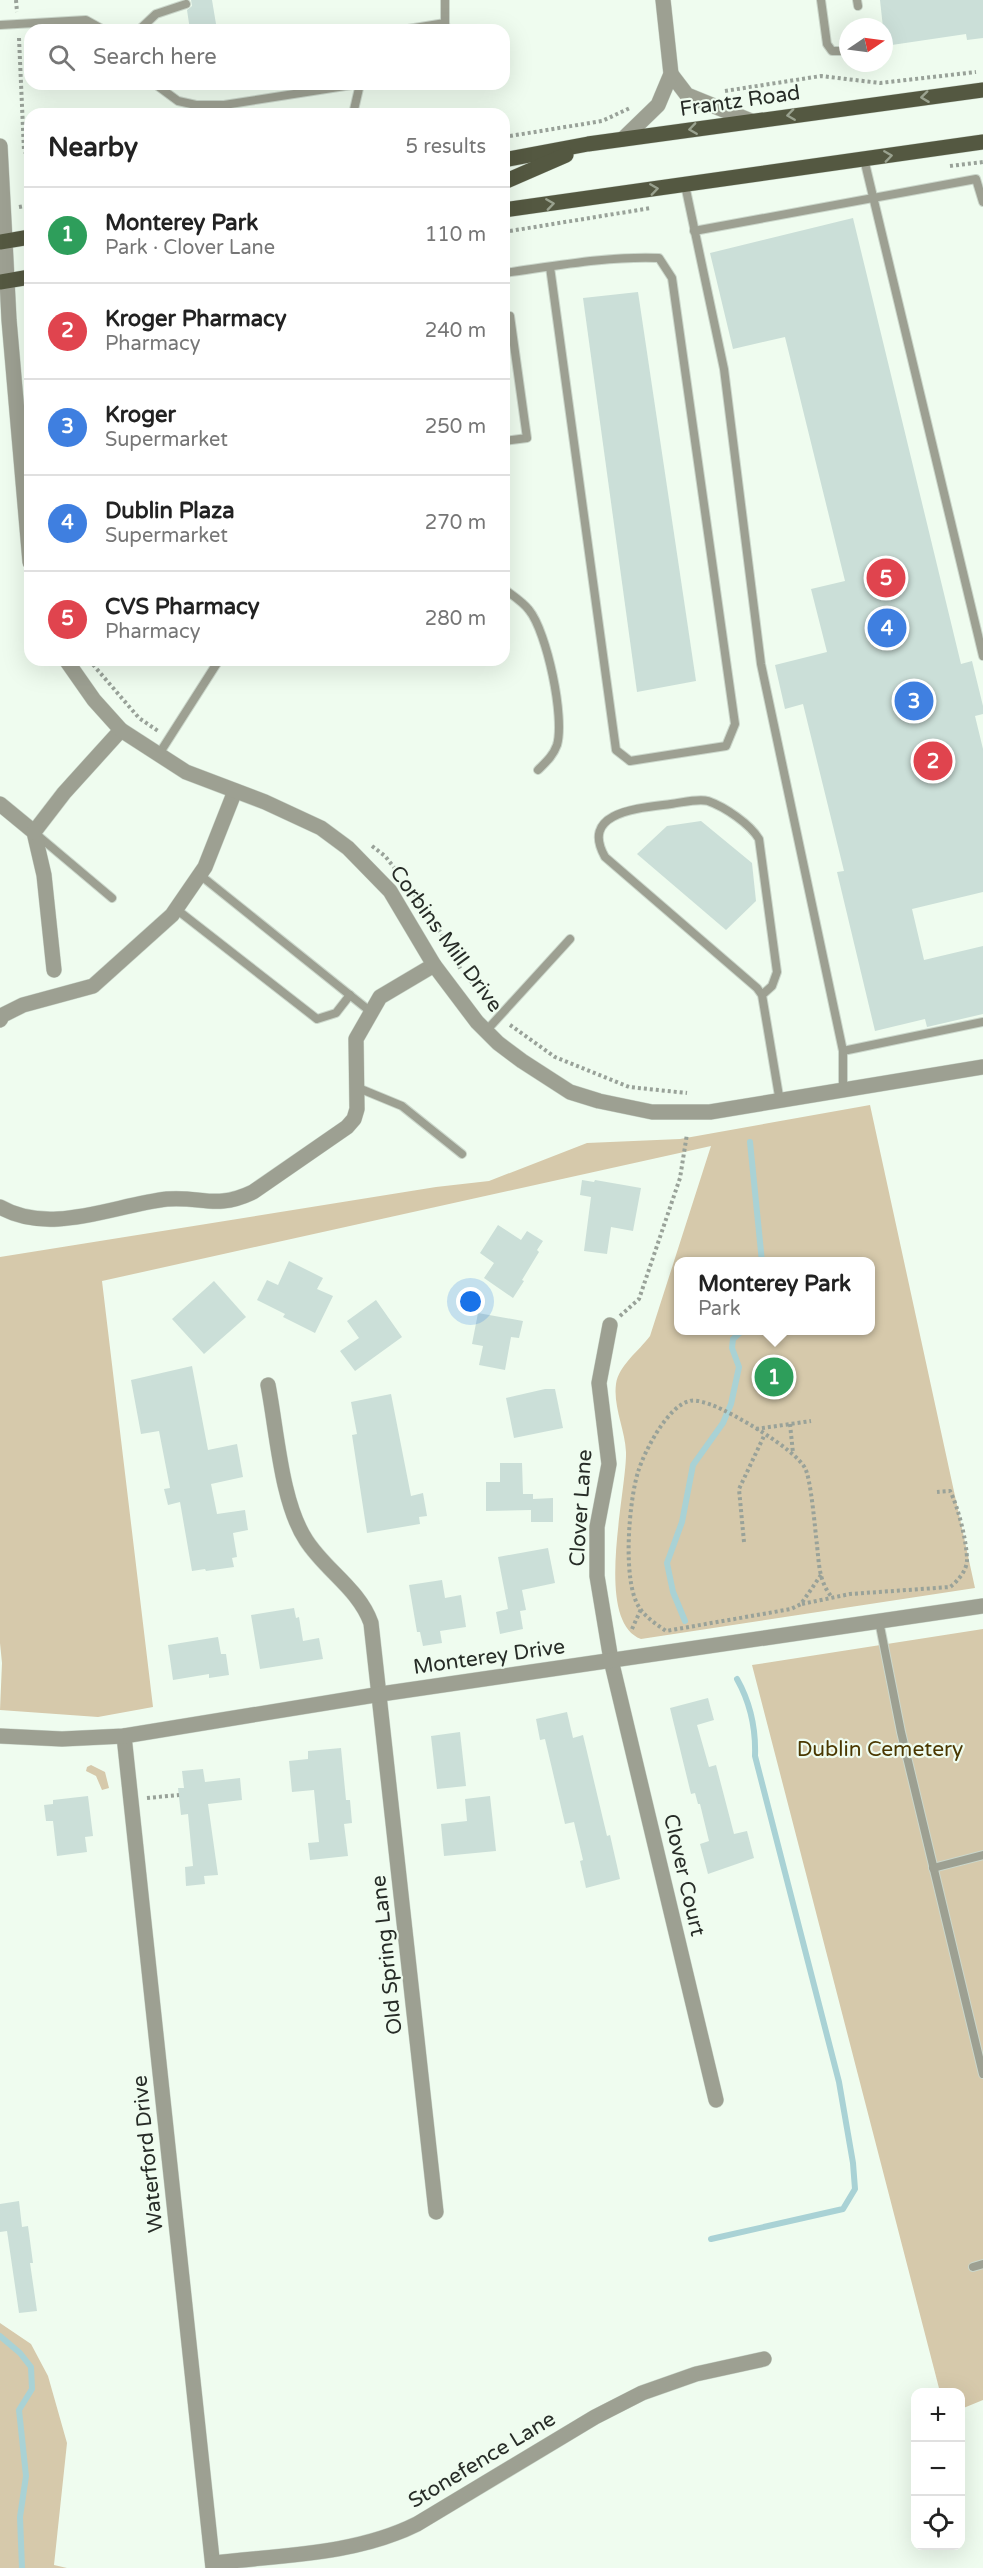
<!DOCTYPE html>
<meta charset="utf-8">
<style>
body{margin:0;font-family:"Varela Round",sans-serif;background:#f2f2f2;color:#222}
.controls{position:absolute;right:18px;bottom:18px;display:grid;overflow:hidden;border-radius:12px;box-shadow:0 6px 24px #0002}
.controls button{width:54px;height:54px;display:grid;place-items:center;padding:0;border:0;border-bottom:2px solid #e0e0e0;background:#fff;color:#222;font:30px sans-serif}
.compass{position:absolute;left:839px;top:18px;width:54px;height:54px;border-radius:50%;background:#fff;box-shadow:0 6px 24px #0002;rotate:77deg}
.you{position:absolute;left:471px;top:1302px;width:21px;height:21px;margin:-15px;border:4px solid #fff;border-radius:50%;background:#1a73e8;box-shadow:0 0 0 9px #1a73e833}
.badge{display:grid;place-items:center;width:39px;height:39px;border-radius:50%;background:#1a73e8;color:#fff;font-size:20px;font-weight:700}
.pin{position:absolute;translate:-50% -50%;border:3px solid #fff;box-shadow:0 2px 6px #0006}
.popup{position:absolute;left:674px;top:1257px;width:201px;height:78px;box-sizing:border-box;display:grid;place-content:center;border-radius:12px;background:#fff;filter:drop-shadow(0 2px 4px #0005);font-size:20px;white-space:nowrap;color:#767676}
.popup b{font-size:22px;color:#222}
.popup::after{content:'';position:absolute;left:50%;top:100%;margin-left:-12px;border:12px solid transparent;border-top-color:#fff}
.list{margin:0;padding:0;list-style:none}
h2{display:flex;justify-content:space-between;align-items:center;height:78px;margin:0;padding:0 24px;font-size:26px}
h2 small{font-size:20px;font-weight:400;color:#767676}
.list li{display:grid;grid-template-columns:39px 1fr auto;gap:18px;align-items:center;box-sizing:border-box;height:96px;padding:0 24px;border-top:2px solid #e0e0e0}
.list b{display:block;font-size:22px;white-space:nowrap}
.list p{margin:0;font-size:20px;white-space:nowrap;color:#767676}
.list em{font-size:20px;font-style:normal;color:#767676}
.icon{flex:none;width:33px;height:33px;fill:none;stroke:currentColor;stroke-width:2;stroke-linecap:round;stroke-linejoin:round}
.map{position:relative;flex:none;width:983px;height:2568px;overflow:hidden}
.search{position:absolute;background:#fff;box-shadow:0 6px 24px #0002;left:24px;top:24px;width:486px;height:66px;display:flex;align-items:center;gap:15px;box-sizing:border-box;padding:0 21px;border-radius:18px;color:#767676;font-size:22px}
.panel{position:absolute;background:#fff;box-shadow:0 6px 24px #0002;left:24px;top:108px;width:486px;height:558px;border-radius:18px}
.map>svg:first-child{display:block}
.green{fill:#d6c9ab;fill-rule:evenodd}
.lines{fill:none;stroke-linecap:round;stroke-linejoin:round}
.stream{stroke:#a9d2d5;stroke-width:6}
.building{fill:#cbdfd8}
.service-casing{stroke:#cbd7cb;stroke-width:10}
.minor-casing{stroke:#cbd7cb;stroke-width:16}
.tertiary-casing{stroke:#cbd7cb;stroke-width:16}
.primary-casing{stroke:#cbd7cb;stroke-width:16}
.path{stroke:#99a299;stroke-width:4;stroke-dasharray:3 3;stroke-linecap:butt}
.service{stroke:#9da092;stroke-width:8}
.minor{stroke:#9da092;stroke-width:15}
.tertiary{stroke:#9da092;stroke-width:15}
.primary{stroke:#545841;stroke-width:15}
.oneway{stroke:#9aa28f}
.labels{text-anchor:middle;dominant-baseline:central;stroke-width:4.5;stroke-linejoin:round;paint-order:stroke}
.street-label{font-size:21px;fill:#272c27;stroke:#effcef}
.park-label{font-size:21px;fill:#4a3700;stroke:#effcef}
</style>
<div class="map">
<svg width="983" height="2568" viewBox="0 0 983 2568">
<rect width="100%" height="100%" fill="#effcef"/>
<g class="green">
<path d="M870 1105 975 1588 641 1639C593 1621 627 1492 626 1452 625 1429 613 1407 616 1384 619 1365 639 1351 650 1336L711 1146 102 1281 153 1707 98 1717 0 1710 2 1663 0 1643V1257L436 1187 489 1181 587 1143 680 1139ZM678 1262H870V1330H678Z"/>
<path d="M983 1629V2400L961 2409 960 2392H940L752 1665Z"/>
<path d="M91 1765 105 1772 109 1788 102 1790 96 1776 86 1771 87 1767Z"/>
<path d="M0 2323 31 2344 48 2376 67 2443 54 2565 67 2568H0Z"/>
</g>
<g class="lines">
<g class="stream">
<path d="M750 1142 762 1262"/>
<path d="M685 1621 673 1592 667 1563 682 1522 693 1465 723 1423 731 1404 739 1367 732 1348 733 1339 743 1330"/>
<path d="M711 2239 843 2209 855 2189 853 2163 839 2082 755 1756C756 1728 751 1704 737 1679"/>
<path d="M0 2336 20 2353 31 2367 32 2389 19 2410 26 2476 20 2517 22 2568"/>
</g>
</g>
<g class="building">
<path d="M191 0H212L217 30H190L187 10 192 6Z"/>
<path d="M880 0H983V38L967 40 966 34 885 46Z"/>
<path d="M853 218 961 664 972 661 983 706V714L975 716 983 749V892L912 909 924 960 983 946V1014L927 1027 925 1019 875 1031 837 872 844 871 803 704 785 709 775 665 827 652 811 589 845 581 785 337 733 349 710 253Z"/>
<path d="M638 292 696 681 637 692 583 298Z"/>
<path d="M701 821 752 863 756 901 726 930 637 854 667 826Z"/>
<path d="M582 1180 594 1182 595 1180 641 1188 633 1231 611 1227 607 1254 584 1251 591 1197 580 1195Z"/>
<path d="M498 1225 521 1240 527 1231 543 1241 537 1250 539 1252 522 1280 524 1281 513 1298 484 1278 494 1263 480 1253Z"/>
<path d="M289 1261 323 1278 317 1289 333 1296 315 1333 283 1317 285 1314 257 1300 267 1280 278 1285Z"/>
<path d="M214 1281 246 1317 204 1354 172 1319Z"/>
<path d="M376 1300 402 1337 355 1371 340 1351 359 1338 347 1321Z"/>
<path d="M478 1313 523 1321 519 1338 511 1337 505 1370 479 1365 483 1346 472 1344Z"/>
<path d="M192 1366 208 1450 237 1444 243 1477 211 1484 217 1514 245 1510 248 1530 233 1533 237 1557 232 1558 234 1567 206 1571 205 1569 192 1571 180 1502 168 1505 164 1489 170 1488 159 1431 141 1434 131 1380Z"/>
<path d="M545 1389H555L563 1428 514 1438 506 1398Z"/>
<path d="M391 1394 411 1496 423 1493 427 1516 419 1517 420 1524 367 1533 352 1435 357 1434 351 1402Z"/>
<path d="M500 1463H522L523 1494H533V1499L553 1498V1522H531V1510L486 1511V1482H500Z"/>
<path d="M548 1548 555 1583 522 1590 526 1610 520 1611 523 1629 500 1634 496 1612 508 1609 498 1557Z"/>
<path d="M442 1580 445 1598 461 1595 466 1627 440 1631 442 1643 423 1646 420 1632H417L409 1585Z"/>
<path d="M294 1608 296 1618 299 1617 303 1641 319 1638 323 1659 260 1669 251 1615Z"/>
<path d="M218 1637 221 1654H226L229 1675 209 1678V1674L173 1680 168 1645Z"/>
<path d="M708 1698 714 1720 697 1725 709 1767 716 1765 734 1834 747 1831 754 1858 708 1874 700 1844 709 1841 700 1804H698L695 1793 691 1794 670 1708Z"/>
<path d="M567 1712 573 1738 583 1735 607 1836 610 1835 620 1879 586 1888 580 1861 583 1860 574 1822 565 1824 545 1739 540 1740 536 1719Z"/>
<path d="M460 1732 466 1786 437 1789 431 1736Z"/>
<path d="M341 1748 346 1800H350L352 1823 344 1824 348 1856 310 1860 308 1843 319 1842 314 1790 292 1792 289 1761 308 1759V1751Z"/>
<path d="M203 1769 205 1782 240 1778 242 1800 208 1804 218 1875 204 1876 205 1884 186 1886 185 1867 193 1866 188 1814 181 1815 178 1788H184L182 1771Z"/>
<path d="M88 1796 93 1836 85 1837 87 1852 57 1856 53 1821H46L44 1805 53 1804V1800Z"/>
<path d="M490 1796 496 1851 444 1856 441 1824 467 1821 465 1799Z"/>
<path d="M19 2201 22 2227 28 2226 33 2263H30L37 2311 19 2313 7 2231 0 2232V2204Z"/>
</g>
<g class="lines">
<g class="service-casing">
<g id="service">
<path d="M445 0V23"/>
<path d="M821 0 827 44 832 51H848"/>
<path d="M857 0 858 6"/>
<path d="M0 25 86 20 104 30"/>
<path d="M139 30 156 14 186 4"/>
<path d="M402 30 445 23 446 30"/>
<path d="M155 84 178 101 196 105H224L358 84"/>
<path d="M353 114 360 84"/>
<path d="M864 159 983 656"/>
<path d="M685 185 724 369 761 664 843 1051V1091"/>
<path d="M694 231 976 179 983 202"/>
<path d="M504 273C555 266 607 256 659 258L672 278 735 724 726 746 630 761 616 750 550 267"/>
<path d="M504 317 510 316 527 438 504 441"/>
<path d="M504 589C512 595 523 602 529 610 547 632 565 718 557 745 553 756 546 762 538 770"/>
<path d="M159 754 219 660"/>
<path d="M36 834 112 898"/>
<path d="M200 875 371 1012"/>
<path d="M176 909 317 1019 336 1013 350 995"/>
<path d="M762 995 772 986 777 972 759 839C750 824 725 807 708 801 698 798 681 803 671 804 641 808 579 811 605 857L757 988 762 995 780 1102"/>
<path d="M486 1031 570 939"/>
<path d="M843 1051 983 1022"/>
<path d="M356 1087 402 1106 462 1154"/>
<path d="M879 1621 901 1732 983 2074"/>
<path d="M933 1868 983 1855"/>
<path d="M973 2267 983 2264"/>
</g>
</g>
<g class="minor-casing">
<g id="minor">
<path d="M671 74 687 95 751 121"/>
<path d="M623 139 658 105 671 74 663 0"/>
<path d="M0 146 5 241"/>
<path d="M0 804 34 832 44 875 54 970"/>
<path d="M34 832 64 793 121 730"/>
<path d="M0 1020 3 1015 23 1005 93 986 172 915 205 867 235 791"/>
<path d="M0 1207C50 1236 114 1205 167 1199 203 1196 215 1210 253 1192L347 1127 354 1119 357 1109 356 1039 380 997 434 965"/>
<path d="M610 1325 599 1383 609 1464 597 1527V1576L611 1660 716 2100"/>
<path d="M268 1385C277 1431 281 1502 306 1540 325 1570 359 1589 371 1623L436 2212"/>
<path d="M124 1736 213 2568"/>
<path d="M213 2563C281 2555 355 2555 417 2524L595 2417 642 2393 696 2374 764 2359"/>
</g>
</g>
<g class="tertiary-casing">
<g id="tertiary">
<path d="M5 241 9 320 30 562"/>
<path d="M66 660 94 700 121 730 186 772 265 802 321 828 348 848 390 891 434 965 477 1022 498 1043 522 1061 570 1092 599 1101 652 1112H710L983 1067"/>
<path d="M0 1736 62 1739 124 1736 381 1694 983 1606"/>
</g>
</g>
<g class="primary-casing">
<g id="primary">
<path d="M504 160 588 144 983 90"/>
<path d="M504 182 566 155"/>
<path d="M504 210 983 142"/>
<path d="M0 242 30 237"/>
<path d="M0 282 30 277"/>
</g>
</g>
<g class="path">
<path d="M16 0 17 12"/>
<path d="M19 38 24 151 30 157"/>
<path d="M725 91 821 76 880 83 976 72"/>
<path d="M504 137 602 121 630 108"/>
<path d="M950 166 983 162"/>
<path d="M19 207 30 205"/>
<path d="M504 232 651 208"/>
<path d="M89 660 139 718 158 731"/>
<path d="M372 846 385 856 396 870"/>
<path d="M411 890 432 917 461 970"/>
<path d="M466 976 493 1006"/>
<path d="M510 1025 555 1057 629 1087 687 1093"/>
<path d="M620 1316 639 1299 680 1178 687 1134"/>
<path d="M790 1424 793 1453"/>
<path d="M756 1429 811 1421"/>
<path d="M744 1542 739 1489 764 1436"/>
<path d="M821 1575 801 1604 791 1609 666 1631C656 1624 645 1617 639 1607 622 1581 629 1501 638 1472 644 1452 668 1405 690 1401 695 1399 706 1403 712 1405 733 1413 795 1449 805 1468 811 1479 815 1529 817 1545 819 1564 819 1581 831 1596"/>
<path d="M802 1604 850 1594 950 1587C958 1581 967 1570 967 1560 967 1542 958 1506 950 1491L937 1492"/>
<path d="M632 1629 641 1609"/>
<path d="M147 1798 179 1795"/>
</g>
<use href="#service" class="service"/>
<use href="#minor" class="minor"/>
<use href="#tertiary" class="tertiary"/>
<use href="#primary" class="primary"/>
</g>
<defs><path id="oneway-chevron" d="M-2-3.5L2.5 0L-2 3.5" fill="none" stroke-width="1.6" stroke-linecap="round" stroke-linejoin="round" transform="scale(1.5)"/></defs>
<g class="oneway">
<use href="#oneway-chevron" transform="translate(925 97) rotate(173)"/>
<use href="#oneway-chevron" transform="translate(791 115) rotate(172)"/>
<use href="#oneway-chevron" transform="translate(693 129) rotate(172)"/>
<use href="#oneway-chevron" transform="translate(888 156) rotate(-8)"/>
<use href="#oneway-chevron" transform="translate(654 189) rotate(-8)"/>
<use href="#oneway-chevron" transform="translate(550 204) rotate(-8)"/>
</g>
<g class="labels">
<g class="street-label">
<text transform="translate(740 101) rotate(-8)">Frantz Road</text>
<text transform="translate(446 939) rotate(54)">Corbins Mill Drive</text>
<text transform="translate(581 1508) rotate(-86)">Clover Lane</text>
<text transform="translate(489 1657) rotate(-8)">Monterey Drive</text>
<text transform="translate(684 1875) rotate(77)">Clover Court</text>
<text transform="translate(387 1955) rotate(-96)">Old Spring Lane</text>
<text transform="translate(148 2154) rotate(-96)">Waterford Drive</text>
<text transform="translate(482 2460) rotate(-31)">Stonefence Lane</text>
</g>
<g class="park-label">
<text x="880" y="1749">Dublin Cemetery</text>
</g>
</g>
</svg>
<div class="controls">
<button>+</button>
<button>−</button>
<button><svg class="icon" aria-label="locate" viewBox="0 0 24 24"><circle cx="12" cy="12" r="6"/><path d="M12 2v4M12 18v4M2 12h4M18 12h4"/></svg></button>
</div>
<svg class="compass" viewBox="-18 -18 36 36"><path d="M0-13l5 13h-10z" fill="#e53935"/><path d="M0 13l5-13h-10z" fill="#767676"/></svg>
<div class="you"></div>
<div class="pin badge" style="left:774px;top:1377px;background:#2e9e5b">1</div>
<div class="popup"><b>Monterey Park</b>Park</div>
<div class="pin badge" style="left:933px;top:761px;background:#e0444e">2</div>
<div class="pin badge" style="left:914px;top:701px;background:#3f7fe0">3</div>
<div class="pin badge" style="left:887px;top:628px;background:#3f7fe0">4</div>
<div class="pin badge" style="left:886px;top:578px;background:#e0444e">5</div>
<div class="search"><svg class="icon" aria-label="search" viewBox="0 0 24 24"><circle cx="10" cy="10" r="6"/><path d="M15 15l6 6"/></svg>Search here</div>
<section class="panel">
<h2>Nearby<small>5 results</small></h2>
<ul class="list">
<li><span class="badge" style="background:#2e9e5b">1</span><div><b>Monterey Park</b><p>Park · Clover Lane</p></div><em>110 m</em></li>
<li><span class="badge" style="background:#e0444e">2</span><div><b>Kroger Pharmacy</b><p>Pharmacy</p></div><em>240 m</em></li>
<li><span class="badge" style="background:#3f7fe0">3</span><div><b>Kroger</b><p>Supermarket</p></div><em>250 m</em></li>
<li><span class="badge" style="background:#3f7fe0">4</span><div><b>Dublin Plaza</b><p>Supermarket</p></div><em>270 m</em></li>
<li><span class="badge" style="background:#e0444e">5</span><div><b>CVS Pharmacy</b><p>Pharmacy</p></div><em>280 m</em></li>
</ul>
</section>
</div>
